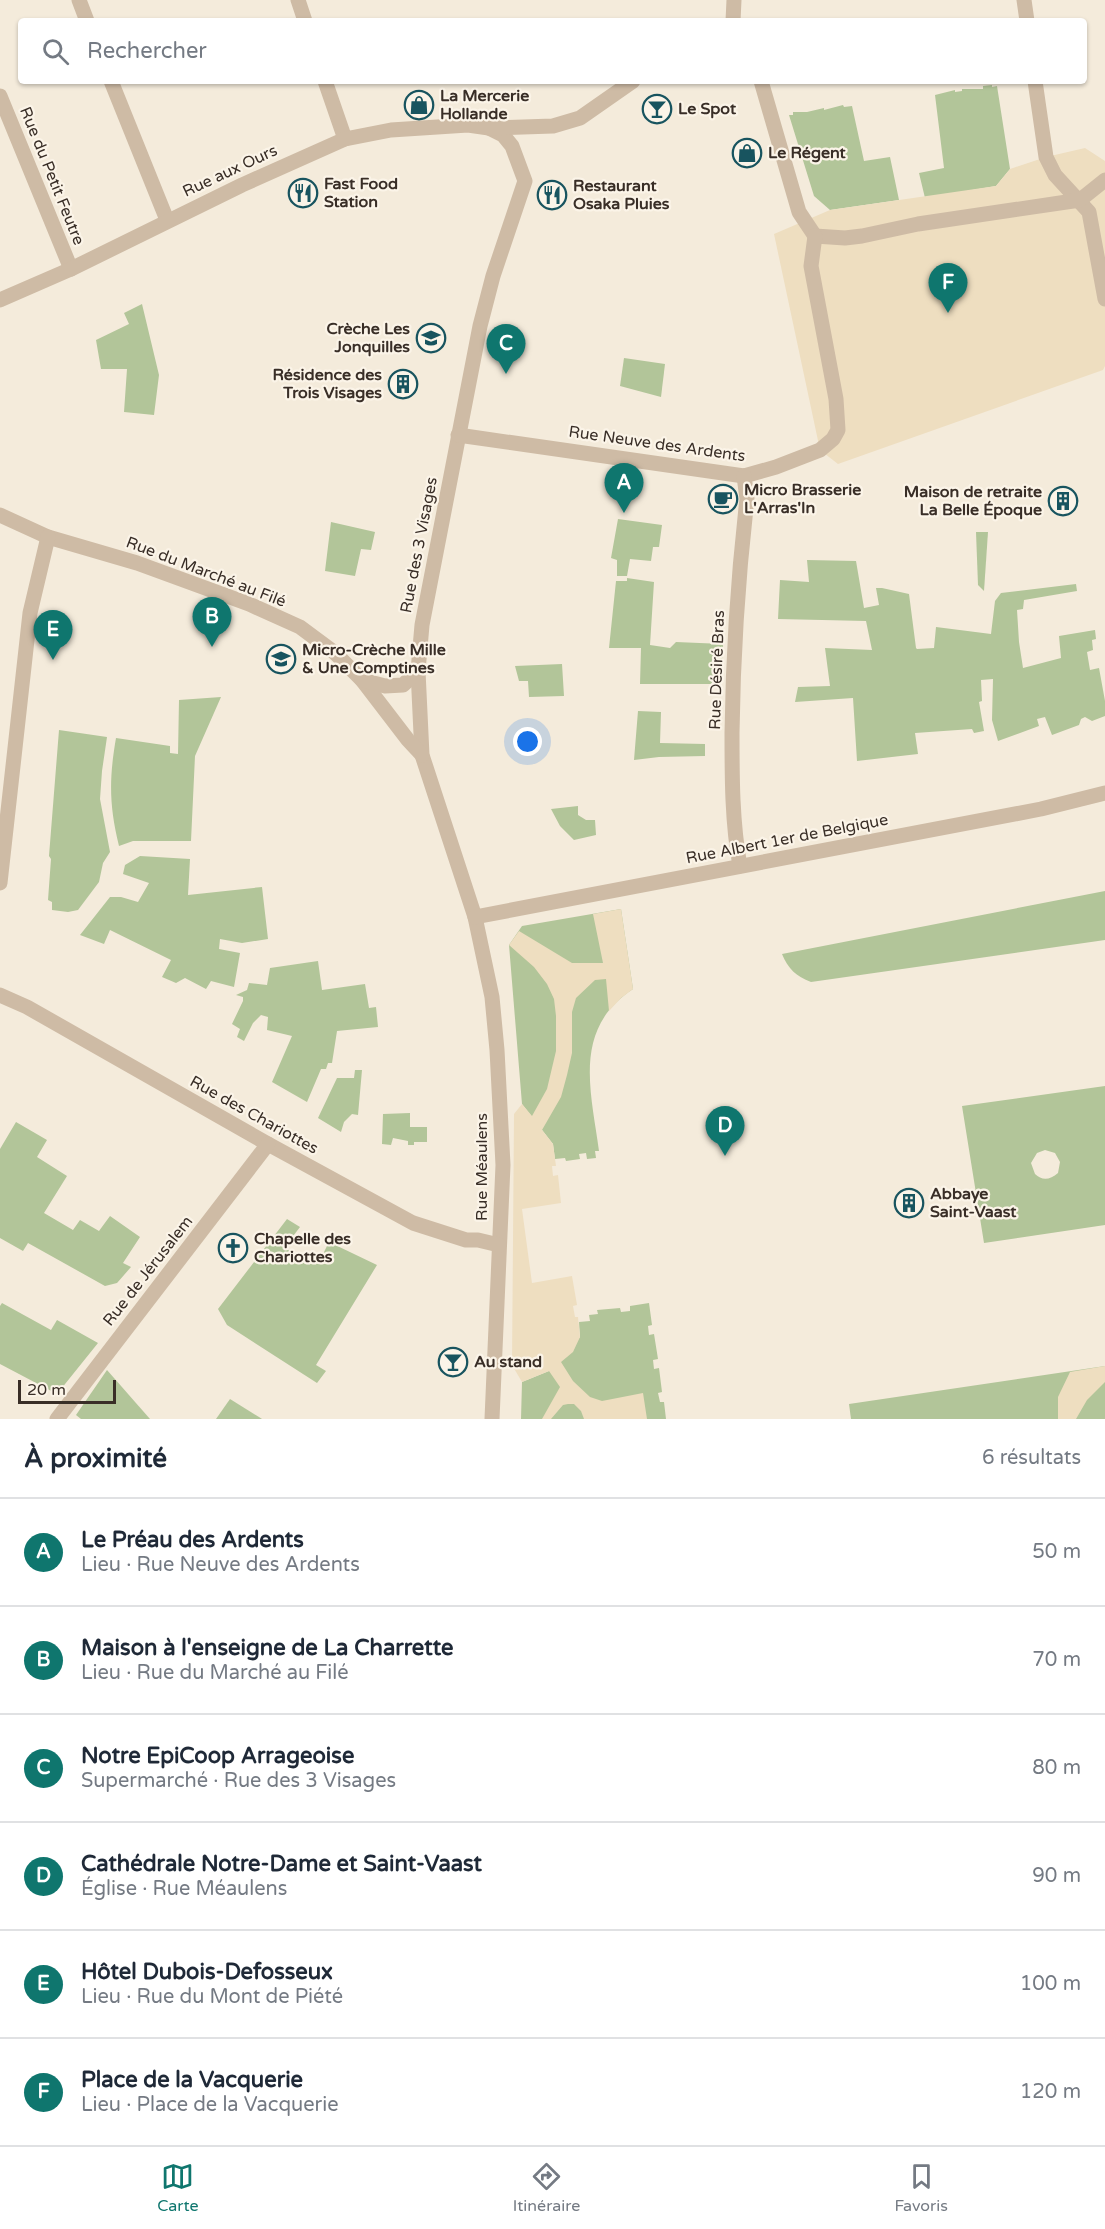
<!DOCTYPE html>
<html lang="fr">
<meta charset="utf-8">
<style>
body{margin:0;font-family:"Varela Round",sans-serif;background:#f2f2f3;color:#1f2937}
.scale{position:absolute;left:18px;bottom:15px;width:98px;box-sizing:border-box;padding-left:6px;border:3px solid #392e27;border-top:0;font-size:16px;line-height:21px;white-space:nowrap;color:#392e27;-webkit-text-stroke:4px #fbf4e8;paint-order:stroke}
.you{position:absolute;left:528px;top:742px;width:21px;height:21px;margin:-15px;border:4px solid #fff;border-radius:50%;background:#1a73e8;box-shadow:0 0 0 9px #1a73e833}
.badge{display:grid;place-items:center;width:39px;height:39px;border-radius:50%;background:#0f766e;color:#fff;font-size:20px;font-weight:700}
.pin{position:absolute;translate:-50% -50px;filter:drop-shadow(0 2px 3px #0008)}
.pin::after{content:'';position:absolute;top:32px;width:21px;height:18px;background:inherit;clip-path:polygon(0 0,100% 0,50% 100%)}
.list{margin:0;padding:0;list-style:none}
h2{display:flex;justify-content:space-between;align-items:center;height:78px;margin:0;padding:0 24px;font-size:26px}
h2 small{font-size:20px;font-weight:400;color:#747a83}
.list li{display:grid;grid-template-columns:39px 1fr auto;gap:18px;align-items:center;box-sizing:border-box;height:108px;padding:0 24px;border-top:2px solid #e0e1e3}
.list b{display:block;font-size:22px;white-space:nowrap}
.list p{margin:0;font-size:20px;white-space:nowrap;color:#747a83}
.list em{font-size:20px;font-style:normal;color:#747a83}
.icon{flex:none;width:33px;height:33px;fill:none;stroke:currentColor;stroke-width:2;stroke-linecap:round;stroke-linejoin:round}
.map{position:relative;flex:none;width:1105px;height:1419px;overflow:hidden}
.search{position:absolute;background:#fff;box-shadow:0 2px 4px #0004;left:18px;right:18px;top:18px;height:66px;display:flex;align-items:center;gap:15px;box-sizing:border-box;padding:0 21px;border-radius:6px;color:#747a83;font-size:22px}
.sheet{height:726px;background:#fff}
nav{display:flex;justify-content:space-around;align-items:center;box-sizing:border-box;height:84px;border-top:2px solid #e0e1e3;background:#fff;font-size:16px;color:#747a83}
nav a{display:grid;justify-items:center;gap:3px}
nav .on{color:#0f766e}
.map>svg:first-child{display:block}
.green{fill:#b2c599;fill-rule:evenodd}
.plaza{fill:#eedec0}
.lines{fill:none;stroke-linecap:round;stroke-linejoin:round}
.minor{stroke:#cebba5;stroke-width:15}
.labels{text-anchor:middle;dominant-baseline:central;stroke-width:4.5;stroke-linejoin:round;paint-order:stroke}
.poi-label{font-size:16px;font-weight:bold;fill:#392e27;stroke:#fbf4e8;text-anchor:start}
.street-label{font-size:16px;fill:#392e27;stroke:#fbf4e8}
</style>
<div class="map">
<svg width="1105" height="1419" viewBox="0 0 1105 1419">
<rect width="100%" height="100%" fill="#f4ebdb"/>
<g class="green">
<path d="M992 85V87L997 86 1010 169 996 186 925 198 919 173 944 168 935 95 955 90V92L962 91V89H983V86Z"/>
<path d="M843 105 844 107 852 106 864 161 890 157 899 200 830 210 814 196 789 115H793V112H807L824 108V110Z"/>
<path d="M142 304 159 375 154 415 124 412 127 369H101L96 340 129 324 124 313Z"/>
<path d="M624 358 665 364 661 397 620 386Z"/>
<path d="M618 519 662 525 659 547H653L651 561 630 559 627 576H617V560L611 558Z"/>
<path d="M331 522 375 532 371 550 361 549 355 576 325 571Z"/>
<path d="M976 532H988L984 591 978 585Z"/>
<path d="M807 560 856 561 864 608 879 605 876 588H882L909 594 916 648 917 649 934 648 936 627 991 634 995 601 1001 593 1076 584 1077 591 1024 600 1023 609 1017 610 1019 642 1023 668 1061 658 1059 636 1095 630 1096 639 1092 640 1093 650 1087 652 1090 670 1099 668 1105 701V716L1092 721 1085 717 1081 719 1079 725 1052 735 1045 717 1037 719 1039 726 998 741 992 720 993 679 981 680 982 701 979 702 984 731 974 733 972 729 915 733 918 754 857 761 853 698 795 702 798 687 830 686 825 648 872 650 866 621 778 619 780 580 809 582Z"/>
<path d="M627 578 654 582 650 645 670 648 676 642 723 644 721 684H640L641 648H609L616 581H627Z"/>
<path d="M562 664 564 696 529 697 528 681H519L515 666Z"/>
<path d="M221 697 195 756 191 841H133L119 846C109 805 109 779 116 738L170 746V753L178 754 179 700Z"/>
<path d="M638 711 661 712 660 743 705 744V756L659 757 634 760Z"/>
<path d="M59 730 107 737 102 771 100 799 110 852 103 863 99 882 78 910 68 912 52 910V902L48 900 51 859 49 856Z"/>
<path d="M578 806V815L586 820H595L596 835 574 840 560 826 551 809Z"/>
<path d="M140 856 190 859 188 895 262 887 268 939 242 943 220 939 219 949 240 953 234 987 211 981 206 989 185 978 176 983 162 977 171 960 110 930 104 944 80 935 110 897H121L138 902 149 883 123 874 125 865Z"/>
<path d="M1105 891V940L811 982C796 976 788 969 782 954Z"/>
<path d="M621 909 633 989C572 1029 591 1091 599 1151H595L596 1158 587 1159 586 1153 579 1154 580 1159 566 1161 565 1158 555 1159 553 1144 522 1104 509 945 522 926Z"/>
<path d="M318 961 322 990 365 984 369 1008 376 1007 378 1027 337 1031 332 1063H328L326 1069H321L307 1102 272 1082 292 1036 267 1030 268 1017 261 1015 253 1023 244 1041 237 1037 240 1029 232 1024 243 1001V997L236 995 247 990 249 983 267 985 270 968Z"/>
<path d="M355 1070H362L358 1115 352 1114 344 1122 341 1132 318 1118 337 1078H354Z"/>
<path d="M1105 1086V1225L984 1243 962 1106ZM1045 1150 1055 1153 1060 1162 1058 1173C1050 1180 1042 1181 1035 1174L1031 1163 1037 1153Z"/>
<path d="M410 1113V1127H427V1142H414V1145H408V1141L393 1138 391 1145 382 1144 383 1114Z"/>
<path d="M16 1122 47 1140 37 1157 67 1176 44 1213 73 1230 80 1220 99 1231 110 1216 140 1237 123 1263 131 1267 117 1283 105 1286 28 1243 23 1251 0 1238V1149Z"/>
<path d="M287 1219 300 1227 284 1248 318 1264 329 1242 377 1265 316 1365 326 1371 317 1383 227 1325 218 1309Z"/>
<path d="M2 1303 51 1330 57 1320 98 1343 57 1394 0 1364V1306Z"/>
<path d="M649 1303 652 1325 648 1326 649 1335 654 1334 658 1359 653 1360 654 1369 659 1368 662 1392 658 1393 660 1402H664L666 1419H521L522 1382 549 1371 580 1337 579 1322 590 1321 589 1315 598 1314 597 1310 620 1308 621 1312 630 1311V1306Z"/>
<path d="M1105 1366V1419H851L849 1404Z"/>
<path d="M107 1370 150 1419H81L76 1415Z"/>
<path d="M230 1399 259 1417 262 1419H216Z"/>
</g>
<g class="plaza">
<path d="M1085 148 1105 161V366L1103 370 838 464 820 450 774 234 830 210 996 186 1010 169 1046 157Z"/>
<path d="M621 909 633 989 621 998 609 1011 606 979 595 980 576 998 572 1012V1053L567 1075 561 1097 542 1130 553 1144 556 1166H552L553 1176 558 1175 561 1203 522 1209 532 1283 572 1276 577 1305 573 1306 575 1317H578L580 1337 573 1352 561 1362 573 1381 590 1397 602 1401 643 1393 647 1419H584L581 1411 574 1404H568L563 1405 551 1419H542L560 1387 549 1371 522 1382 512 1365 514 1114 522 1104 532 1116 547 1089 556 1051V1016L554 999 547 984 534 967 509 945 519 931 572 963H603L593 914Z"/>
<path d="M1105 1366V1382L1087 1400 1076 1419H1058V1397L1070 1372Z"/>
</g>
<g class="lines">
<g class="minor">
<path d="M79 0 87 21"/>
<path d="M298 0 305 21"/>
<path d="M1024 0 1027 21"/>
<path d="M733 21 734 0"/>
<path d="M111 81 167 220"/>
<path d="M325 81 345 139"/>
<path d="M761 81 799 212 815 236"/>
<path d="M1035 81 1046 157 1055 175 1089 212 1105 299"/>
<path d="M0 96 71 269"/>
<path d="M489 128 503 135 512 146 525 181 493 276 480 326 422 625 418 671 422 755 475 917 492 997 497 1050 503 1165 492 1419"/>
<path d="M815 236 845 238 862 236 918 224 1080 200 1105 180"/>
<path d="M0 300 71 269 242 185 345 139 391 130 468 125 489 128 553 126 580 118 633 81"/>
<path d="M458 435 744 476 776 467 820 450 833 439 838 430 836 399 811 266 815 236"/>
<path d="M0 515 48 537 137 563 249 604 300 627 335 653 362 680 408 740 422 755"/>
<path d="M362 680 385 686 403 685 418 671"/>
<path d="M740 866C732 823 732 777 732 733 733 655 738 577 747 499L744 476"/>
<path d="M0 883 30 613 48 537"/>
<path d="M475 917 1041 809 1105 793"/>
<path d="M0 995 27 1007 268 1144 413 1223 466 1240H478L499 1245"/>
<path d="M57 1419 268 1144"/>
</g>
</g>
<defs>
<g id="shop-ring" transform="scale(1.5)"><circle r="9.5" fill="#fbf4e8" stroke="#18545f" stroke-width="1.5"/><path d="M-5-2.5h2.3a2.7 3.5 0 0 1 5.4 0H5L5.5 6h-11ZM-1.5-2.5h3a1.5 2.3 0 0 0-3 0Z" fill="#18545f"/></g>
<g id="bar-ring" transform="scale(1.5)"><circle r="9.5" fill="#fbf4e8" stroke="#18545f" stroke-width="1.5"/><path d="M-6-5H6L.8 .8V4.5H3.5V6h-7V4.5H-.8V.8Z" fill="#18545f"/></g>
<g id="restaurant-ring" transform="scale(1.5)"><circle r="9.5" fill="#fbf4e8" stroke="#18545f" stroke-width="1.5"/><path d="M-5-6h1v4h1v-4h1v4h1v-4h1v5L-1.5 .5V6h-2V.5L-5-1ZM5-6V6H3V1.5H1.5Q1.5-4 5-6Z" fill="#18545f"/></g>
<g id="school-ring" transform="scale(1.5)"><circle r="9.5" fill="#fbf4e8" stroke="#18545f" stroke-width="1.5"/><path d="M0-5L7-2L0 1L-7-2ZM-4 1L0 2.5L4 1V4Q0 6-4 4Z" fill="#18545f"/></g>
<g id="building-ring" transform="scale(1.5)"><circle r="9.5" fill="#fbf4e8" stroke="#18545f" stroke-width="1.5"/><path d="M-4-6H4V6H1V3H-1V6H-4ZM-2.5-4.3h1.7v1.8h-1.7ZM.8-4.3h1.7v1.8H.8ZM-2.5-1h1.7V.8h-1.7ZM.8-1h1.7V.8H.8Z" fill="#18545f"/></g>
<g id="cafe-ring" transform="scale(1.5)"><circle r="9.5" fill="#fbf4e8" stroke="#18545f" stroke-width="1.5"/><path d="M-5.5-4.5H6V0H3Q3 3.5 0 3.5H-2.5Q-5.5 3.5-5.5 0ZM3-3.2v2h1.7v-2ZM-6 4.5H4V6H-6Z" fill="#18545f"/></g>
<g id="church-ring" transform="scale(1.5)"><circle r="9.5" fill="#fbf4e8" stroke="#18545f" stroke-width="1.5"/><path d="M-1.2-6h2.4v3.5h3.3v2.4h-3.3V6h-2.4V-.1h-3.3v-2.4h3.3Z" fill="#18545f"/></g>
</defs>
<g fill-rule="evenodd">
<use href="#shop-ring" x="419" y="105"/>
<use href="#bar-ring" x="657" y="109"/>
<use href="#shop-ring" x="747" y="153"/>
<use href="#restaurant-ring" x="303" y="193"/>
<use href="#restaurant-ring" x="552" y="195"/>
<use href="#school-ring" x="431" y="338"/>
<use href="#building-ring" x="403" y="384"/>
<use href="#cafe-ring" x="723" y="499"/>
<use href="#building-ring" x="1063" y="501"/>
<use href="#school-ring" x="281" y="659"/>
<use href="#building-ring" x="909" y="1203"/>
<use href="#church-ring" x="233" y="1248"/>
<use href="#bar-ring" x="453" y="1362"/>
</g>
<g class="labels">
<g class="poi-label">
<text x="440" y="96">La Mercerie<tspan x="440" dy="18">Hollande</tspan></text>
<text x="678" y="109">Le Spot</text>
<text x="768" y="153">Le Régent</text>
<text x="324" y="184">Fast Food<tspan x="324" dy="18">Station</tspan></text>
<text x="573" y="186">Restaurant<tspan x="573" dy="18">Osaka Pluies</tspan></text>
<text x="410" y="329" text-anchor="end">Crèche Les<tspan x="410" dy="18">Jonquilles</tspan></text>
<text x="382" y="375" text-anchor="end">Résidence des<tspan x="382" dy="18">Trois Visages</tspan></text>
<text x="744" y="490">Micro Brasserie<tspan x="744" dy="18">L'Arras'In</tspan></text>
<text x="1042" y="492" text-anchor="end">Maison de retraite<tspan x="1042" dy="18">La Belle Époque</tspan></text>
<text x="302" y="650">Micro-Crèche Mille<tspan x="302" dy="18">&amp; Une Comptines</tspan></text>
<text x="930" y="1194">Abbaye<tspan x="930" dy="18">Saint-Vaast</tspan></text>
<text x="254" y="1239">Chapelle des<tspan x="254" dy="18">Chariottes</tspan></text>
<text x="474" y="1362">Au stand</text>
</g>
<g class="street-label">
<text transform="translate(230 171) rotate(-25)">Rue aux Ours</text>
<text transform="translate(52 176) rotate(68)">Rue du Petit Feutre</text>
<text transform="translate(657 444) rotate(8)">Rue Neuve des Ardents</text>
<text transform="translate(419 545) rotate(-79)">Rue des 3 Visages</text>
<text transform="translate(206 572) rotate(21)">Rue du Marché au Filé</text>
<text transform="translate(717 670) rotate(-88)">Rue Désiré Bras</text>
<text transform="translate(787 839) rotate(-11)">Rue Albert 1er de Belgique</text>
<text transform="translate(254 1115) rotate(29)">Rue des Chariottes</text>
<text transform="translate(482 1167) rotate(-90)">Rue Méaulens</text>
<text transform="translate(148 1271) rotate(-52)">Rue de Jérusalem</text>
</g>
</g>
</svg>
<div class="scale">20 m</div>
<div class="you"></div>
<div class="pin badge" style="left:624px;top:513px">A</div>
<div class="pin badge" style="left:212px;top:647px">B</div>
<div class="pin badge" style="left:506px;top:374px">C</div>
<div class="pin badge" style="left:725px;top:1156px">D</div>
<div class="pin badge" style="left:53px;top:660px">E</div>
<div class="pin badge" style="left:948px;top:313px">F</div>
<div class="search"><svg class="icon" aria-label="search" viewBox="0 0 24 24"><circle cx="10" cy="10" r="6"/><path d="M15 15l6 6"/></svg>Rechercher</div>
</div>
<section class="sheet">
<h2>À proximité<small>6 résultats</small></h2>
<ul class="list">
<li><span class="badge">A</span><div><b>Le Préau des Ardents</b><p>Lieu · Rue Neuve des Ardents</p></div><em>50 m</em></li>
<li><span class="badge">B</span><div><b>Maison à l'enseigne de La Charrette</b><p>Lieu · Rue du Marché au Filé</p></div><em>70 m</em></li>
<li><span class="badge">C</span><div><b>Notre EpiCoop Arrageoise</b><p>Supermarché · Rue des 3 Visages</p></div><em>80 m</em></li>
<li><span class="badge">D</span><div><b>Cathédrale Notre-Dame et Saint-Vaast</b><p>Église · Rue Méaulens</p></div><em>90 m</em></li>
<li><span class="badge">E</span><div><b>Hôtel Dubois-Defosseux</b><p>Lieu · Rue du Mont de Piété</p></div><em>100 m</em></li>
<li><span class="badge">F</span><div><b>Place de la Vacquerie</b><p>Lieu · Place de la Vacquerie</p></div><em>120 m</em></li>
</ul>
</section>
<nav>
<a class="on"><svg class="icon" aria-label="map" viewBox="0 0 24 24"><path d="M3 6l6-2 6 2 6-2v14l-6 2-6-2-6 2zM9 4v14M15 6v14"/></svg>Carte</a>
<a><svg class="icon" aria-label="directions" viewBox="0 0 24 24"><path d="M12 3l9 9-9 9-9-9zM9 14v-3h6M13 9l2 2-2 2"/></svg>Itinéraire</a>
<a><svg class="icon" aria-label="saved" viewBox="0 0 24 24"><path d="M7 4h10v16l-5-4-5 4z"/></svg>Favoris</a>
</nav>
